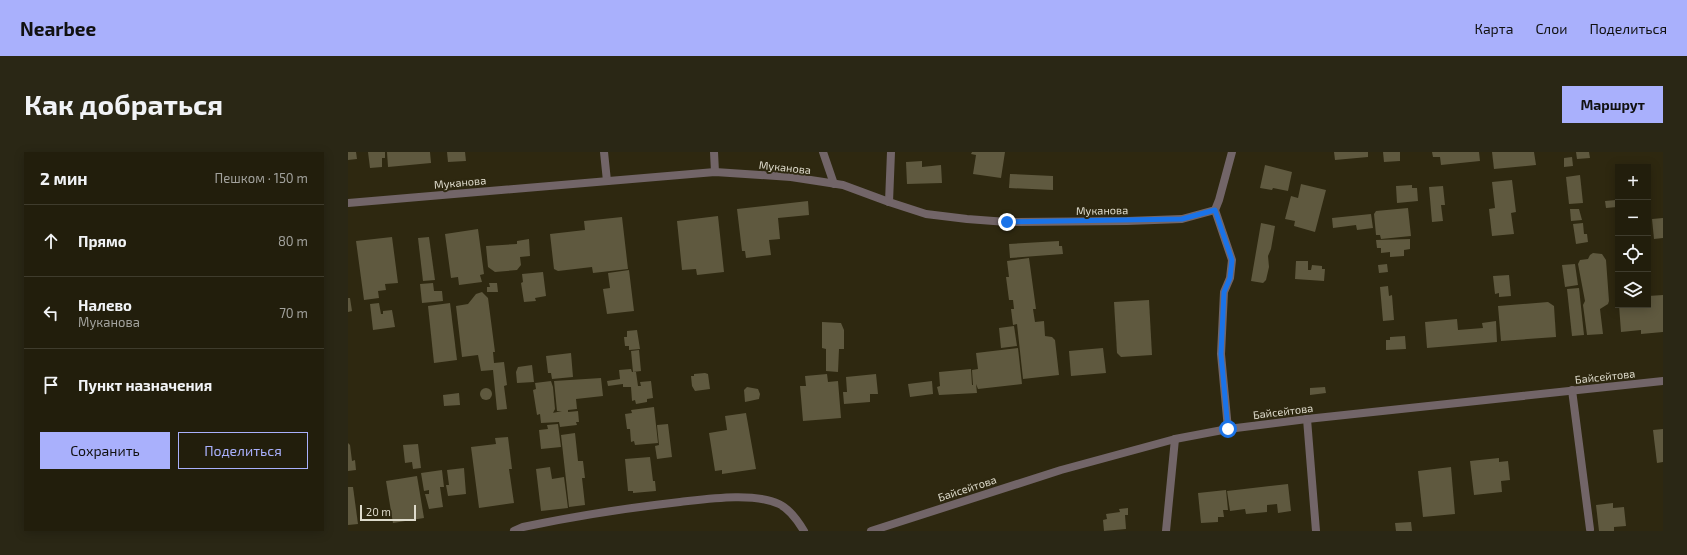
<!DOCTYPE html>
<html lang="ru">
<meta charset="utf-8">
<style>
body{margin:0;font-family:"Exo 2",sans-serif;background:#2a2715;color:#f1f3f6}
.controls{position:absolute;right:12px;top:12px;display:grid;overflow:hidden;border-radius:0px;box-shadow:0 2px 10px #0003}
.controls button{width:36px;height:36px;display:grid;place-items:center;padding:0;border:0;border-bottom:1px solid #3f3c2d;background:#221e0c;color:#f1f3f6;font:20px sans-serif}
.scale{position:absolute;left:12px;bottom:10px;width:56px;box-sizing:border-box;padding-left:4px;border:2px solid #dedbcc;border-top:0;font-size:11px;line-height:14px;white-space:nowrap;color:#dedbcc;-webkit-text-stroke:3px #2e2810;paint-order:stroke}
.stop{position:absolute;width:12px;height:12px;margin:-9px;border:3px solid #1a73e8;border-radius:50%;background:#fff}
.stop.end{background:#1a73e8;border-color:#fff;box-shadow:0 1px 4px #0008}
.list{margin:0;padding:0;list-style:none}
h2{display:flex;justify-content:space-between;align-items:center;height:52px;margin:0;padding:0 16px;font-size:17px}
h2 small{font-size:13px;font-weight:400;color:#a2a29d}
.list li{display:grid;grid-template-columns:26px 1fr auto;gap:12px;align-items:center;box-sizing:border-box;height:72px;padding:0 16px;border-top:1px solid #3f3c2d}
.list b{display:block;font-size:15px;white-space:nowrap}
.list p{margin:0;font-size:13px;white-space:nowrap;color:#a2a29d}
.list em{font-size:13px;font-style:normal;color:#a2a29d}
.actions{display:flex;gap:8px;padding:12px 16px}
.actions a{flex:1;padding:9px 0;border:1px solid #a9b0fc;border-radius:0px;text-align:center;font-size:14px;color:#a9b0fc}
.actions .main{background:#a9b0fc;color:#111}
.icon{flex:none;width:22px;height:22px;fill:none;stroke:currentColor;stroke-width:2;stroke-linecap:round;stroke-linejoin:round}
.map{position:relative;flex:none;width:1315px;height:379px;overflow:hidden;border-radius:0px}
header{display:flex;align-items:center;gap:24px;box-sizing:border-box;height:56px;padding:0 20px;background:#a9b0fc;color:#111}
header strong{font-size:19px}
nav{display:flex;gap:22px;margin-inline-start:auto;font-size:14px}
.intro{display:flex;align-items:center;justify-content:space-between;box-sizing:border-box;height:96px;padding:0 24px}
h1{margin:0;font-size:28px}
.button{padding:10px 18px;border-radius:0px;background:#a9b0fc;color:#111;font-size:14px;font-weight:700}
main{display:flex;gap:24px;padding:0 24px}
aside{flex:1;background:#221e0c;border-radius:0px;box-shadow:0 2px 10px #0003}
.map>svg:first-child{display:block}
.building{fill:#5f593f}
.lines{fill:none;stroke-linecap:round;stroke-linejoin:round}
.minor{stroke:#726568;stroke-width:8}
.route{stroke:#1a73e8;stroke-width:5}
.labels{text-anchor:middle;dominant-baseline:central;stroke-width:4;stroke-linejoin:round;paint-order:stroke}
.street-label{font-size:11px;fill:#dedbcc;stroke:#2e2810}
</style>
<header>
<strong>Nearbee</strong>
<nav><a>Карта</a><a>Слои</a><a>Поделиться</a></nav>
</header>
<div class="intro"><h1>Как добраться</h1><a class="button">Маршрут</a></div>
<main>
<aside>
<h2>2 мин<small>Пешком · 150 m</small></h2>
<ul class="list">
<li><svg class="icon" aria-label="ahead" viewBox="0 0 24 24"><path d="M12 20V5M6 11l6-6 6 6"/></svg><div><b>Прямо</b></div><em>80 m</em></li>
<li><svg class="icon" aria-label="left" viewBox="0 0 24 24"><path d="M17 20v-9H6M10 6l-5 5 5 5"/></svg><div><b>Налево</b><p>Муканова</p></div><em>70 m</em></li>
<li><svg class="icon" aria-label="arrive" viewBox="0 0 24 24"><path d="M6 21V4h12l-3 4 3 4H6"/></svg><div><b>Пункт назначения</b></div></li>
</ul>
<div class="actions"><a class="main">Сохранить</a><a>Поделиться</a></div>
</aside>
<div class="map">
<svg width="1315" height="379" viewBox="0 0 1315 379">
<rect width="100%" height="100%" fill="#2e2810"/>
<g class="building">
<path d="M0 0H8L9 7 0 8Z"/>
<path d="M20 0H37V6H34V15L22 16Z"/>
<path d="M39 0H82L83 11 40 15Z"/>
<path d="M99 0H117L118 9 100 10Z"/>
<path d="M624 0H657L653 26 625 22 628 3 623 2Z"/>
<path d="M986 0H1020V5L987 8Z"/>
<path d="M1035 0H1052V9L1036 10Z"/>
<path d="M1084 0H1131L1132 9 1093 13 1092 5H1085Z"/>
<path d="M1144 0H1186L1188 13 1146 17Z"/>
<path d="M1228 0H1241L1242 6 1229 7Z"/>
<path d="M1224 5 1225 14 1216 15V6Z"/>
<path d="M574 9V15L593 13 594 31 559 32 558 10Z"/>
<path d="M917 13 944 20 940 39 925 36 924 38 912 36Z"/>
<path d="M662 22 705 24V38L661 36Z"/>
<path d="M1232 23 1235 51 1221 52 1218 25Z"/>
<path d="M1164 28 1168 60 1163 61 1166 82 1144 84 1141 57 1147 56 1144 30Z"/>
<path d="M953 32 978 38 967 80 946 74 947 69 937 67 943 44 950 46Z"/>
<path d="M1064 33V36H1069L1070 49 1049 51 1048 34Z"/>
<path d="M1095 34 1097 53H1093L1095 69 1084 70 1081 35Z"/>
<path d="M1268 48 1269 55 1258 56 1257 49Z"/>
<path d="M460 49 461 63 430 66 432 87 421 88 423 103 398 106 397 99H394L389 57Z"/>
<path d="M1060 56 1063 84 1033 87 1032 83H1028L1026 62 1028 59Z"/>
<path d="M1222 57H1231L1234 68 1223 69Z"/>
<path d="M1023 62 1025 76 1009 78 1008 73 985 76 984 66Z"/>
<path d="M370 64 376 120 349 123 348 117 334 118 329 69Z"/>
<path d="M274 65 280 117 245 121 244 115 210 119 206 117 202 82 237 78 236 69Z"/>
<path d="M1315 66V86L1306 87 1304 67Z"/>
<path d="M913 71 927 74 923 97 920 104 921 115 918 128 915 131 903 129Z"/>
<path d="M1235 71 1236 82H1239L1240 90 1228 92 1225 72Z"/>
<path d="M130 77 136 122 132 123 134 130 111 133 110 125 103 126 97 82Z"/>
<path d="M44 85 50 131 37 132 38 138 30 139 31 146 16 148 8 89Z"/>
<path d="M81 85 87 128 75 129 70 86Z"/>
<path d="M181 87 182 104 172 105 173 113 169 118 147 120 140 115 138 94 169 92V89Z"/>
<path d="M1062 87V97L1056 98V104L1042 105V100L1033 101V96H1029L1028 88Z"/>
<path d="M711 89V94H714L715 102 662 106 661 92Z"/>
<path d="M1245 101 1254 102 1258 108 1261 149 1260 152 1252 157 1255 182 1239 183 1235 153 1237 149 1230 112 1232 108 1240 107 1242 103Z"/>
<path d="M681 106 688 157H685L687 170 696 169 697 184 704 185 707 188 711 223 675 227 669 172 665 173 663 157H666L665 148H661L658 125H661L659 109Z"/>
<path d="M948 109H960V118H963L964 113 974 114V117H977L976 129 947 127Z"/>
<path d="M1039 112 1040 120 1031 121 1030 113Z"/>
<path d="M1227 112 1230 133 1217 135 1214 113Z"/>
<path d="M281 118 286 159 259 162 255 137 262 136 260 121Z"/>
<path d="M195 120 198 144 187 146 188 149 176 150 173 131 175 130 174 122Z"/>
<path d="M1161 123 1163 144 1151 145V141L1147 142 1145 124Z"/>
<path d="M85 131 86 139H94L95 149 74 151 72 132Z"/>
<path d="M141 131H149L150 140H139V135H142Z"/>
<path d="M1040 134 1041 144 1044 143 1046 168 1035 169 1032 135Z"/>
<path d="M1231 136 1236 183 1224 184 1219 137Z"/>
<path d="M134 140 140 146 147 200H145L146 211 156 210 159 233 156 234 159 257 149 258 145 218 133 219 130 203 114 205 108 154 120 152 128 142Z"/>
<path d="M1315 143V180L1293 182V178L1273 180 1271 153H1300V144Z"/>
<path d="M0 146H2L4 159 0 160Z"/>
<path d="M801 148 804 203 773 205 769 201 766 150Z"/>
<path d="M1200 150 1206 154 1208 185 1153 189 1150 154Z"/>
<path d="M31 151 33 162H35V159L44 158 47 175 25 178 22 152Z"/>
<path d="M102 151 109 208 86 211 80 154Z"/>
<path d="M1109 167 1110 178 1135 176 1134 171 1148 169 1149 190 1079 196 1077 170Z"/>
<path d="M474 170 493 171 496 178V197H491L490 220 478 219V197L474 196Z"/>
<path d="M666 174 669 194 653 196 651 176Z"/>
<path d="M289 178 292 197 281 198V194H277L276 185H279V179Z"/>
<path d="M1057 184 1058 197 1038 198V188H1042V185Z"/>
<path d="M670 196 674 232 630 237 628 232 629 241 591 243 589 235 592 234 591 220 623 217 624 233H625L624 218 630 217 628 201Z"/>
<path d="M755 196 758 221 723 224 721 199Z"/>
<path d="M291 198 293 219 285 220 283 199Z"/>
<path d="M223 201 225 225 204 227 203 221H200L198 204Z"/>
<path d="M184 213 186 230 169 231 168 220 170 215Z"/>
<path d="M283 217 284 220H288L290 234H293L292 230 303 229 305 246 299 247V250L288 252 287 248 284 249 283 235H275V232L260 234 259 229 272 227 271 218Z"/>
<path d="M357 221 360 222 362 237 347 239 344 234 343 224H346V222Z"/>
<path d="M479 222 480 230 490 229 493 266 455 269 452 234H458L457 224Z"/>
<path d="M528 222 530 242H522V250L496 252 495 240H499L498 225Z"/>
<path d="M253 226 255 244 228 247 229 257 220 258V260L230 259 231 270H228L229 273 212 275 211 270 193 271 192 262 189 263 185 238 188 237 187 231 203 229 205 235 207 257 205 261 200 262 214 259H209L206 229Z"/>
<path d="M584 229 585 242 562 245 560 232Z"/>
<path d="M399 235 410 237 412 242 411 247 397 250 396 238Z"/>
<path d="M977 235 978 241 962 243V236Z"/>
<circle cx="138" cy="242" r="6"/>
<path d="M111 241 112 253 96 254 95 243Z"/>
<path d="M306 255 310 291 287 293 286 289 283 290 282 277H279L277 262 284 261 283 258Z"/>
<path d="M398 261 408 317 374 322V318L367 319 361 281 379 278 377 264Z"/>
<path d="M210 272 213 295 193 297 191 278 200 277 199 273Z"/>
<path d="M320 272 324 305 309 307 307 294 311 293 309 273Z"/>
<path d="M1315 277V310L1309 311 1305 278Z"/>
<path d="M227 281 230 309H235L237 326H234L237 353 221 355 213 283Z"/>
<path d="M160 285 164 317H161L166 351 131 356 123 295 148 292 147 286Z"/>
<path d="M0 291 2 293 4 309 7 308 8 318 0 319Z"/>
<path d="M70 292 73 316 65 317 64 310 57 311 55 293Z"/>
<path d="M302 305 305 329H307L308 339 285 341V339H280L277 307Z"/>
<path d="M1151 306V310L1160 309 1162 328 1153 329 1154 340 1126 343 1122 309Z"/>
<path d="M202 315 204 327 216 325 220 356 193 359 188 317Z"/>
<path d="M1103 315 1107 362 1075 365 1070 319Z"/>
<path d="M116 316 118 342 100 344 98 333H101L99 318Z"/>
<path d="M94 318 96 335H92L95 355 81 357 77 342H81V338L76 339 73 321Z"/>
<path d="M69 324 76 366 45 371 38 329Z"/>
<path d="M940 332 943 359 930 361 929 352 919 353V360L898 362 897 357 882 359 879 339Z"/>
<path d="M0 335H5L10 372 0 373Z"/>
<path d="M878 338 880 358H875L876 365H870V370L853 371 850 341Z"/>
<path d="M1265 351V356L1276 355 1278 374 1266 375V379H1251L1248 353Z"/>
<path d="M780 356V363H777L778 377 756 379 755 368 759 367 758 362 772 360 771 357Z"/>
<path d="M1063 370 1064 379H1048L1047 371Z"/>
</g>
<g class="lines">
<g class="minor">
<path d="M256 0 259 29"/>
<path d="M366 0 367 20"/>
<path d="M475 0 486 32"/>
<path d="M541 50 543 0"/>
<path d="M0 51 367 20 443 25 495 33 541 50 578 62 619 67 659 70 779 69 834 67 867 58"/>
<path d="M1224 238 1242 377"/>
<path d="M959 267 968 379"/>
<path d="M880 277 873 202 876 140 882 126 884 108 867 58 871 48 884 0"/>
<path d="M166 379 175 375C227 364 279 356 332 350 359 347 406 340 431 352 442 357 450 369 456 379"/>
<path d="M523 379 713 318 827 287 880 277 959 267 1315 229"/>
<path d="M818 379 827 287"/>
</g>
</g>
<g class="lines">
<path class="route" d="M659 70 834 67 867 58 884 108 882 126 876 140 873 202 880 277"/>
</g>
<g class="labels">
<g class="street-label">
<text transform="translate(437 15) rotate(6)">Муканова</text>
<text transform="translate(112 30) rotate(-5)">Муканова</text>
<text transform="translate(754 58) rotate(-1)">Муканова</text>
<text transform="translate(1257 224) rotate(-6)">Байсейтова</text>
<text transform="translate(935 259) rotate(-7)">Байсейтова</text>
<text transform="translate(619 336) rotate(-18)">Байсейтова</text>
</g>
</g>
</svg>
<div class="controls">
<button>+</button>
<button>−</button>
<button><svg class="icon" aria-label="locate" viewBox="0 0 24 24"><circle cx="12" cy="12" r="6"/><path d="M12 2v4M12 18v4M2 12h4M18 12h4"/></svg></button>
<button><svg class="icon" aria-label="layers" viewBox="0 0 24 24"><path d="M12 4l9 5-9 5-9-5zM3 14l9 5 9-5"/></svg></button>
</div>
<div class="scale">20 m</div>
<div class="stop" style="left:880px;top:277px"></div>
<div class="stop end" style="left:659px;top:70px"></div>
</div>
</main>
